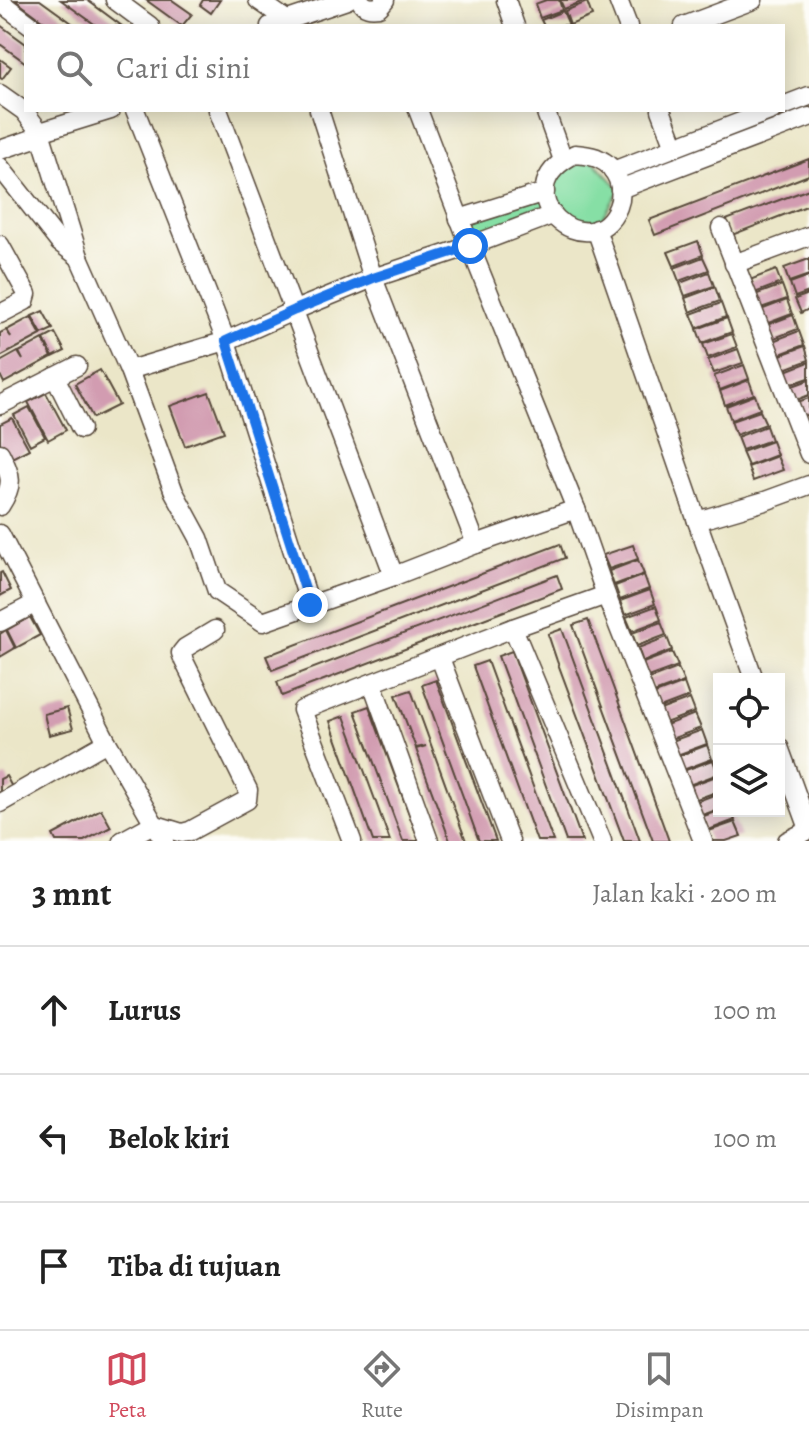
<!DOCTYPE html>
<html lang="id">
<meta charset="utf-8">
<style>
body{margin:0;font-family:Alegreya,serif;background:#f6f6f6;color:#222}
.controls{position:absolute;right:24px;bottom:24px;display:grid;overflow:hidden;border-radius:0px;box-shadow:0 4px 20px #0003}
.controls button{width:72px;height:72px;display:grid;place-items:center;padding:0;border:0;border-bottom:2px solid #e0e0e0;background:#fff;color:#222;font:40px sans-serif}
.stop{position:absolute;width:24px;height:24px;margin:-18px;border:6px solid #1a73e8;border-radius:50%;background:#fff}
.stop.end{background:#1a73e8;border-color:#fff;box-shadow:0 2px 8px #0008}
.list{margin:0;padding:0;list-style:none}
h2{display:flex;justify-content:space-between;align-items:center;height:104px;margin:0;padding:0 32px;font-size:34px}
h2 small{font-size:26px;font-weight:400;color:#767676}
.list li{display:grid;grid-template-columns:52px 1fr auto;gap:24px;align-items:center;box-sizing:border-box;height:128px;padding:0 32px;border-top:2px solid #e0e0e0}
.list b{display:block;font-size:30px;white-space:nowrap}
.list em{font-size:26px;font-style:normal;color:#767676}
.icon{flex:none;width:44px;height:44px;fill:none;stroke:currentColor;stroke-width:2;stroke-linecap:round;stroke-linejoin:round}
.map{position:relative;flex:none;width:809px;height:841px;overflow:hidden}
.search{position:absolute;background:#fff;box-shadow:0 4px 20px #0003;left:24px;right:24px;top:24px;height:88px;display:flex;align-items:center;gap:20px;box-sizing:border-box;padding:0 28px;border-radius:0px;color:#767676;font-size:30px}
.sheet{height:488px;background:#fff}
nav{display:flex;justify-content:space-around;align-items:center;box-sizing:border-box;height:112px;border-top:2px solid #e0e0e0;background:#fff;font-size:22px;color:#767676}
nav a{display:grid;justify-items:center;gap:4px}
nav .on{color:#d1495b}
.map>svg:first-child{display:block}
.green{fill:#86dfa5;stroke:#608462;stroke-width:2}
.building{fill:#d29cb1}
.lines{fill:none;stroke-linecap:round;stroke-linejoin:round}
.minor-casing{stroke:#554638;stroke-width:21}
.minor{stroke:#fff;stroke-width:18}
.route{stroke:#1a73e8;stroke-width:10}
</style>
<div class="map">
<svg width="809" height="841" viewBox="0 0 809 841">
<rect width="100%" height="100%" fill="#fdfcf7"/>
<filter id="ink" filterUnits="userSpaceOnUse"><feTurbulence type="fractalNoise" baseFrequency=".0125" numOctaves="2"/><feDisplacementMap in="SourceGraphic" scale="16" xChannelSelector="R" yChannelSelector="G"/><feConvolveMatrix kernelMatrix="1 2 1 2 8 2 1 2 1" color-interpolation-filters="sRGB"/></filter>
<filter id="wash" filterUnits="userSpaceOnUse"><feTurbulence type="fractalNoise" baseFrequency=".006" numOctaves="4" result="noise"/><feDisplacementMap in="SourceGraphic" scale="32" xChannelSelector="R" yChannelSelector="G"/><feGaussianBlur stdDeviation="1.8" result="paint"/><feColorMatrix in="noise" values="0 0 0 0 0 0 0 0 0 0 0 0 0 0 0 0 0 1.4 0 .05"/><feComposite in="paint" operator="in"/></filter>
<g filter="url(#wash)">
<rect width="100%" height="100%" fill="#ebe6c8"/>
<path class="green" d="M588 155 620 189 596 229 552 216 470 246 459 219 544 192 547 179Z"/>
<g id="blocks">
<g class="building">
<path d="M15 0H40L76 26H50Z"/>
<path d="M61 0H87L122 26H97Z"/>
<path d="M146 0H172L192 14 182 26Z"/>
<path d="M203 0H220L211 13 200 5Z"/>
<path d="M546 0H559L562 10 540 18 535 4Z"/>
<path d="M560 0H586L564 9Z"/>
<path d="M587 2 592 16 570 25 565 11Z"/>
<path d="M563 11 569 25 544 26 541 20Z"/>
<path d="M0 25 26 44V63L0 44Z"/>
<path d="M0 59 11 67 2 79 0 78Z"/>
<path d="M809 159V175L655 235 649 220Z"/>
<path d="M809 189V205L732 235 726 220Z"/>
<path d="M698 241 703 255 674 266 668 252Z"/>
<path d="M703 257 709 270 679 281 674 268Z"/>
<path d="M809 259V275L789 282 784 268Z"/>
<path d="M776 270 781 283 752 294 747 281Z"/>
<path d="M709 272 714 286 685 296 680 283Z"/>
<path d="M809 276V292L795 297 790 283Z"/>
<path d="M782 285 787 299 758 309 752 296Z"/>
<path d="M715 287 720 301 690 312 685 298Z"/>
<path d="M809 294V309L801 313 795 299Z"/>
<path d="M787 300 792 314 763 325 758 311Z"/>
<path d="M721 303 726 317 697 328 691 314Z"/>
<path d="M43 311 53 329 42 334 32 316Z"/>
<path d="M793 315 798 329 769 340 764 326Z"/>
<path d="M31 317 41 335 0 357V333L6 330 11 337 7 330Z"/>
<path d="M727 318 732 332 702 343 697 329Z"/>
<path d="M799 331 804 345 775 356 770 342Z"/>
<path d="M55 333 65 351 53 357 44 339Z"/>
<path d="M732 334 737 347 708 358 703 344Z"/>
<path d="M43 339 52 357 4 383 0 375V362L18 352 23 360 19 352Z"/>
<path d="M805 346 809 360 780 371 775 357Z"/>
<path d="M738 349 743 363 714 373 708 360Z"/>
<path d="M809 362V378L786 386 781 373Z"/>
<path d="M744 365 749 379 720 390 714 376Z"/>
<path d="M100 370 119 405 93 418 75 384Z"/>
<path d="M749 380 754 394 725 405 720 391Z"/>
<path d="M809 380V395L792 402 787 388Z"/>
<path d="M209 392 224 432 185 446 170 406Z"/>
<path d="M46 393 66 430 48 440 28 402Z"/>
<path d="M755 395 760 409 731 420 726 406Z"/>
<path d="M809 398V414L798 418 792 404Z"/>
<path d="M29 407 45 437 30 445 14 415Z"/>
<path d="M760 411 766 424 736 435 731 421Z"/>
<path d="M12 418 29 449 8 460 0 446V424Z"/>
<path d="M766 426 771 440 742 450 737 437Z"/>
<path d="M772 441 777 455 748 466 742 452Z"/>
<path d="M777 456 783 470 753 481 748 467Z"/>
<path d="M560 544 565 558 272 670 266 656Z"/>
<path d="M633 545 638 559 609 569 603 555Z"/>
<path d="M638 560 644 574 614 585 609 571Z"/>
<path d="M2 572 11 590 0 596V573Z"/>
<path d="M557 575 562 589 282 696 277 682Z"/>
<path d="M644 575 649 589 620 600 615 586Z"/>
<path d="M650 590 655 604 625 615 620 601Z"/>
<path d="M656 606 661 620 632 631 626 617Z"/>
<path d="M30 617 40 635 16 648 7 630Z"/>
<path d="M588 620 613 687 669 841H653L573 625Z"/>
<path d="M661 622 666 635 637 646 632 633Z"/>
<path d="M562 629 632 819 640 841H624L557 661 548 634Z"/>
<path d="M6 630 15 648 0 657V634Z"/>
<path d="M667 637 672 650 643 662 638 648Z"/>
<path d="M512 651 567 800 582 841H566L538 764 498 656Z"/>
<path d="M672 652 678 666 648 677 643 663Z"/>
<path d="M487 661 546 822 553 841H537L517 787 473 666Z"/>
<path d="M678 668 684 682 654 693 649 679Z"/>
<path d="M436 680 441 693 496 841H479L462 794 422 685Z"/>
<path d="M684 683 689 697 660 708 655 694Z"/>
<path d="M411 690 426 731 466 841H450L441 816 416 749 426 746 416 748 396 695Z"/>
<path d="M690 699 695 712 665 723 660 710Z"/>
<path d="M369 706 394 774 419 841H403L395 820 355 711Z"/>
<path d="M67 708 73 729 49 735 44 714Z"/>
<path d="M695 714 701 728 671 739 666 725Z"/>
<path d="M344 716 374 797 390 841H373L330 721Z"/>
<path d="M702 730 707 744 677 755 672 741Z"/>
<path d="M707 745 712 759 683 770 678 756Z"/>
<path d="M713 760 718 774 689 785 683 771Z"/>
<path d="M719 775V791L694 800 689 786Z"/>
<path d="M6 776 13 789 0 796V779Z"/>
<path d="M719 793V809L700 816 695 802Z"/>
<path d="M101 809 111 827 84 841H56L53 835Z"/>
<path d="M718 811H731L735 820 706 831 701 817Z"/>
<path d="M735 822 741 836 726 841H709L706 832Z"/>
</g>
</g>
</g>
<g filter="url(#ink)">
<use href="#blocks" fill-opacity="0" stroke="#554638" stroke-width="2"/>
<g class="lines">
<g class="minor-casing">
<g id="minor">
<path d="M115 0 150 26"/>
<path d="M258 0 288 21"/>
<path d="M360 0C364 8 371 8 379 7L385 0"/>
<path d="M506 0 515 26"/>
<path d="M618 0 628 26"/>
<path d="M0 2 32 26"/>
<path d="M270 26 347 0"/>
<path d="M684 26 753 0"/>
<path d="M0 94 24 111 40 132 79 257 129 370 174 492 199 538 217 591 263 622 394 576 476 544 576 509"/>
<path d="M783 106 809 96"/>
<path d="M135 110 226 341 310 605"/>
<path d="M218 110 394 576"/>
<path d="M319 110 373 278 476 544"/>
<path d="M418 110 470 246 576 509 606 595 703 841"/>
<path d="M545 110 563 160"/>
<path d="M661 110 675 147"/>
<path d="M40 132 111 110"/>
<path d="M0 150 41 136"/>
<path d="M575 154C583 155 592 155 599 159 617 167 625 189 618 207 592 271 496 193 575 154Z"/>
<path d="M0 167 59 242 79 257"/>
<path d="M613 171 772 110"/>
<path d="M620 189 809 117"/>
<path d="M459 219 545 192"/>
<path d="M721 228 809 454"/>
<path d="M596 229 697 521 754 679"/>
<path d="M0 245 27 294 25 301 0 314"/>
<path d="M734 264 809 236"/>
<path d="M129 370 226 341 295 310 373 278 470 246 552 215"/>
<path d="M55 377 81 429"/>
<path d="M0 405 77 366"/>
<path d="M0 453C11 476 15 483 0 506"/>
<path d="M697 521 765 501 809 485"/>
<path d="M0 534 107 742 164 841"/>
<path d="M0 622 36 603"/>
<path d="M513 628 602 841"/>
<path d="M440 658 510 841"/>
<path d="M372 683 429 841"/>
<path d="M779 747 809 829"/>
<path d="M0 803 107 742"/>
<path d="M122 841 153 824 182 833 190 831 247 800 248 790 184 661 181 653 185 648 215 630"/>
<path d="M352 841 302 710 513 628 606 595"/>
<path d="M787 841 809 830"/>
</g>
</g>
<use href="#minor" class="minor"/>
</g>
</g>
<g class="lines" filter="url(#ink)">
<path class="route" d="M310 605 226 341 295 310 373 278 470 246"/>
</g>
</svg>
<div class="controls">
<button><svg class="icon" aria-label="locate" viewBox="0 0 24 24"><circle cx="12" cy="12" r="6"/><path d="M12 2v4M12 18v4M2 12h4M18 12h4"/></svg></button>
<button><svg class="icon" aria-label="layers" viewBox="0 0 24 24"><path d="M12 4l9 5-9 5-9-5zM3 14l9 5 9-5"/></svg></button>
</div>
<div class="stop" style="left:470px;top:246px"></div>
<div class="stop end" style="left:310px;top:605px"></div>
<div class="search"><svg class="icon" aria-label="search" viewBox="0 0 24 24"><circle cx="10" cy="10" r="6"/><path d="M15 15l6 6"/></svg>Cari di sini</div>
</div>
<section class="sheet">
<h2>3 mnt<small>Jalan kaki · 200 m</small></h2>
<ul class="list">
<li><svg class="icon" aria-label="ahead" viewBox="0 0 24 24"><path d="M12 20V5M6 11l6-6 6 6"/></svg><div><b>Lurus</b></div><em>100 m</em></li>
<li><svg class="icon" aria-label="left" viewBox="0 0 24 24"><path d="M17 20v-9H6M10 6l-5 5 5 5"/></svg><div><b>Belok kiri</b></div><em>100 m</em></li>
<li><svg class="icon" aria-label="arrive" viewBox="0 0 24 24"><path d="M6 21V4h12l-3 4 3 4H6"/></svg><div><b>Tiba di tujuan</b></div></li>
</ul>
</section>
<nav>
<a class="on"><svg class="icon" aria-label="map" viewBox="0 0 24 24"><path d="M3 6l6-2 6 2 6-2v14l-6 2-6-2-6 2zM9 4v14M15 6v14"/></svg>Peta</a>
<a><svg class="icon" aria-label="directions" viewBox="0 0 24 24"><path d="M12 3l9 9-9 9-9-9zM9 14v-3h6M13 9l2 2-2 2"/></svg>Rute</a>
<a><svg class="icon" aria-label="saved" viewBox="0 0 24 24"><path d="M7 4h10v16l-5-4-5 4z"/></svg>Disimpan</a>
</nav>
